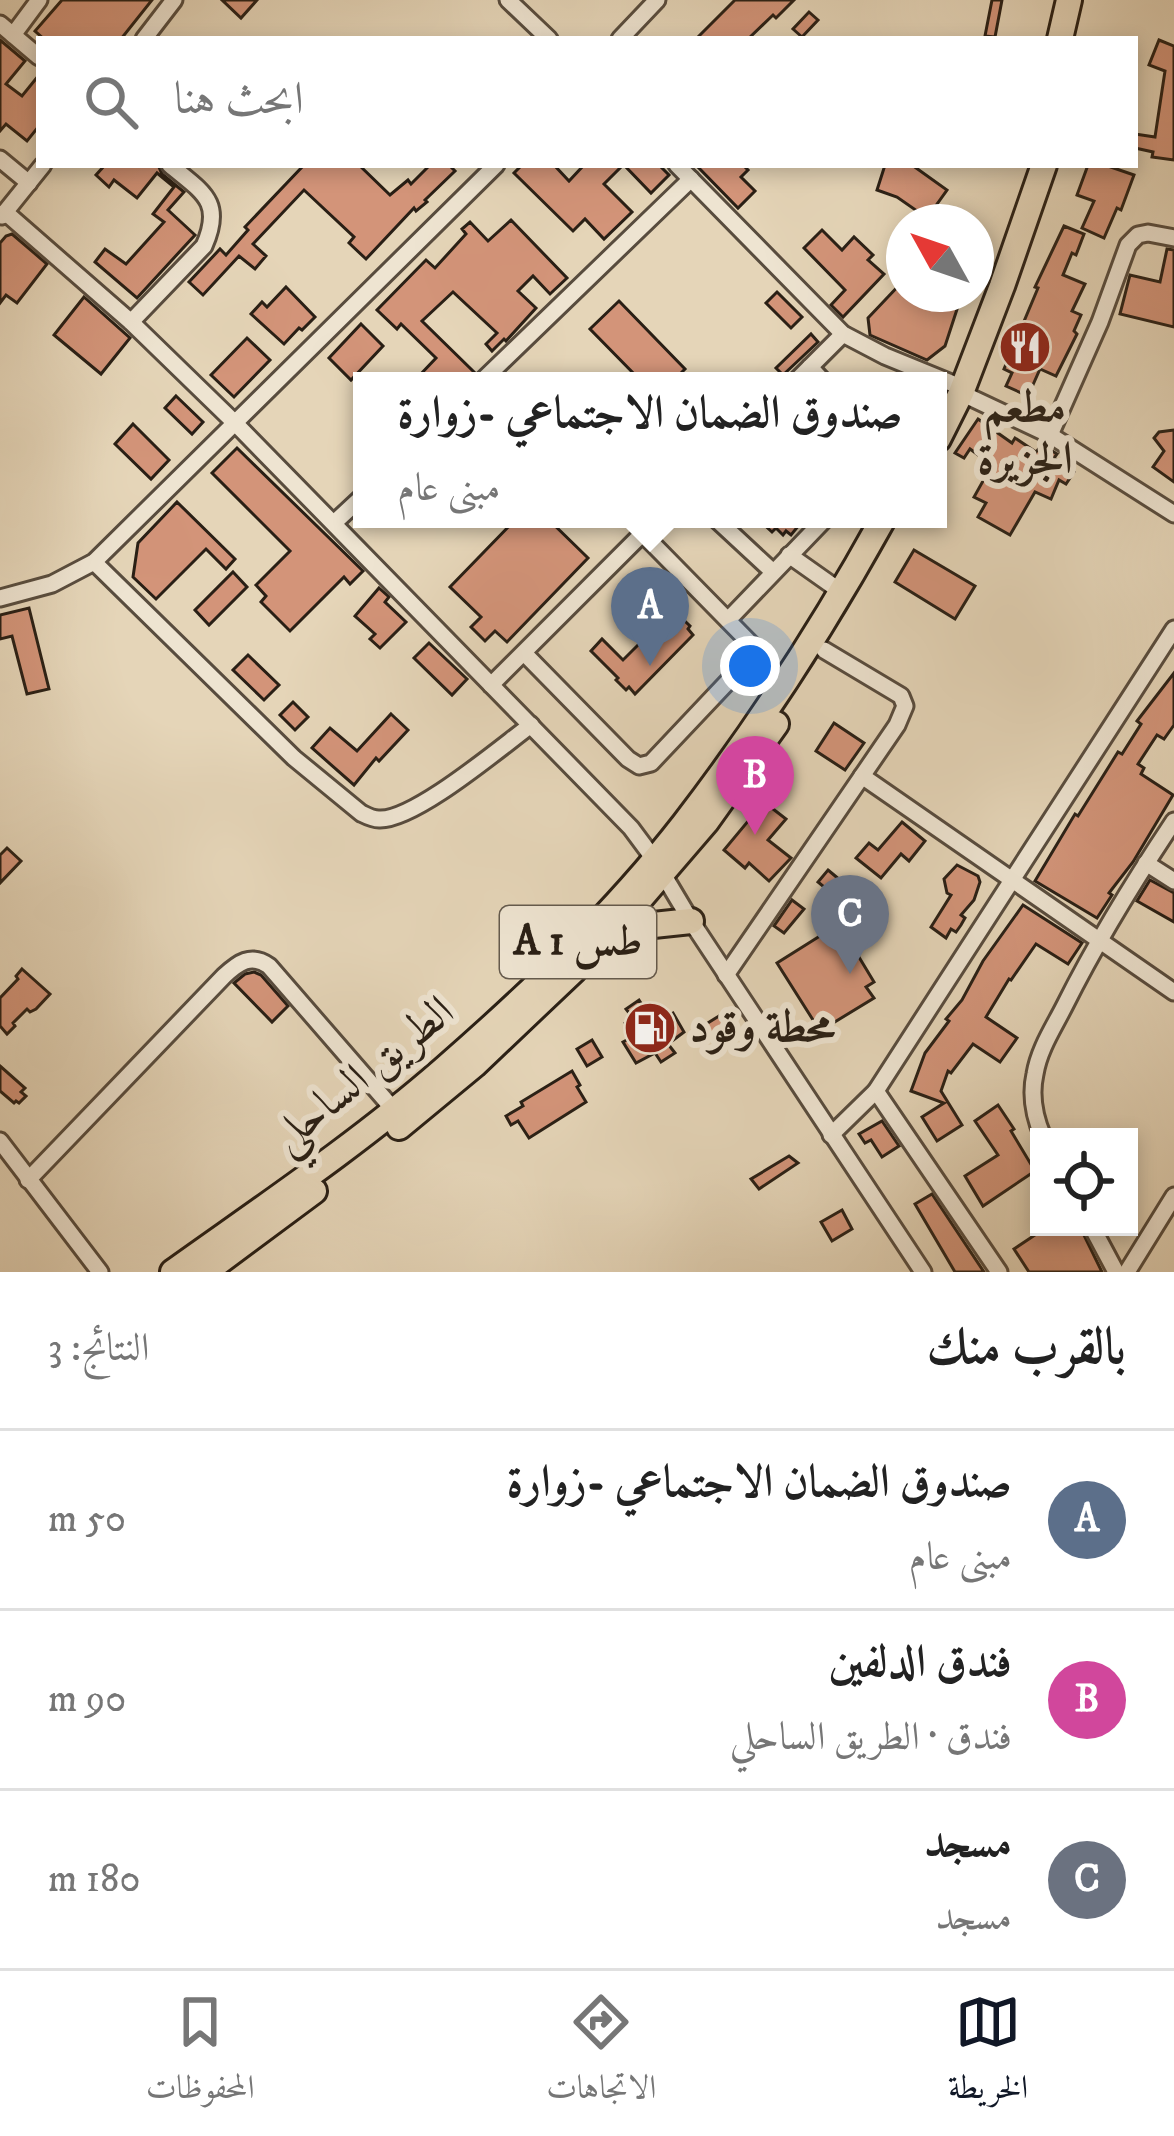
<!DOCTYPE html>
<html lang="ar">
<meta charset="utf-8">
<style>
body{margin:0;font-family:"IM FELL DW Pica",Amiri,serif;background:#f2f2f2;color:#222;direction:rtl}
.controls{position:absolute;right:36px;bottom:36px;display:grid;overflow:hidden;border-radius:0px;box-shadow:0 6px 18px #0003}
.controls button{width:108px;height:108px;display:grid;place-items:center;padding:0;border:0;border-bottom:3px solid #e0e0e0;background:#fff;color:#222;font:60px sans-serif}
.compass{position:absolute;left:886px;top:204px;width:108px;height:108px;border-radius:50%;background:#fff;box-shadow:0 6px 18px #0003;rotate:310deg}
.you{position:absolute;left:750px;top:666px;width:42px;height:42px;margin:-30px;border:9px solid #fff;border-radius:50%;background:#1a73e8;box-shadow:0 0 0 18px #1a73e833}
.badge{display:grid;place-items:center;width:78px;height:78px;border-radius:50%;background:#111827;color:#fff;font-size:39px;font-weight:700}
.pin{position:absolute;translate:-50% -99px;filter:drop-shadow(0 3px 6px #0008)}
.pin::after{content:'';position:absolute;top:63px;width:42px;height:36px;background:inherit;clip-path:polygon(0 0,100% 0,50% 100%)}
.popup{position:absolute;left:353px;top:372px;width:594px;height:156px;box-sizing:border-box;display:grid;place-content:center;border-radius:0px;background:#fff;filter:drop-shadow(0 3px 9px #0005);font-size:39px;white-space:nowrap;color:#767676}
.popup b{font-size:45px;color:#222}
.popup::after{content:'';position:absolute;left:50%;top:100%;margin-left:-24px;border:24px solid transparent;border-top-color:#fff}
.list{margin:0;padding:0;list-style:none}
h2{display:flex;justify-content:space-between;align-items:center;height:156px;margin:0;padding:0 48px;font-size:51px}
h2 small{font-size:39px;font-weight:400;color:#767676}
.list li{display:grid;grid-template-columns:78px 1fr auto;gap:36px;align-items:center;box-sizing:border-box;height:180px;padding:0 48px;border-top:3px solid #e0e0e0}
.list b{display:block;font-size:45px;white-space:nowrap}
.list p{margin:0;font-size:39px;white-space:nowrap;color:#767676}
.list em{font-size:39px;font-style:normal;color:#767676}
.icon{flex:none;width:66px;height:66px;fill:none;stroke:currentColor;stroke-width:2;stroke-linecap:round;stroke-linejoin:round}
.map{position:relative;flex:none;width:1174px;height:1272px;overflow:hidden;direction:ltr}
.search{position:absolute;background:#fff;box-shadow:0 6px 18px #0003;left:36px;right:36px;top:36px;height:132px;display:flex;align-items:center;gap:30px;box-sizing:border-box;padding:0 42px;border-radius:0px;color:#767676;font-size:45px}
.sheet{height:696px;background:#fff}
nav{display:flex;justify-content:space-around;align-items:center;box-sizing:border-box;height:168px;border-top:3px solid #e0e0e0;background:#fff;font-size:33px;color:#767676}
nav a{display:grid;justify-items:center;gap:6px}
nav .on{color:#111827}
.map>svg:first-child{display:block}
.building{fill:#d39479;stroke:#291f15;stroke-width:3}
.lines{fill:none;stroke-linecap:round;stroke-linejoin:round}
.minor-casing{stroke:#584c3e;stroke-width:21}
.highway-casing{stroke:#291f15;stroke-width:30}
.minor{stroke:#eee4d1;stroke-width:15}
.highway{stroke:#e5d5b8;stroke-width:24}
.labels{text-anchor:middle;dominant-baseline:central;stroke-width:12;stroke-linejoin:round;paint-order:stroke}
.shield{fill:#eee4d1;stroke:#645a4d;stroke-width:3}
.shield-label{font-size:42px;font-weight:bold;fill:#291f15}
.poi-label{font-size:45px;font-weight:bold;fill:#291f15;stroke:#eee4d1}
.street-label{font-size:45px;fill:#291f15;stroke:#eee4d1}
</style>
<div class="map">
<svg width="1174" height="1272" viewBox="0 0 1174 1272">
<rect width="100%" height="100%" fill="#e5d5b8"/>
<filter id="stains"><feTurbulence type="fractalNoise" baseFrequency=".00167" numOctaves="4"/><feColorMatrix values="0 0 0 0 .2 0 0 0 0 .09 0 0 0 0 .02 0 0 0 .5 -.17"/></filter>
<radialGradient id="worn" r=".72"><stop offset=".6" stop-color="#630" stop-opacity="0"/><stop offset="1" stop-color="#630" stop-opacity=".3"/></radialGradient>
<g class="building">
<path d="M62 0H152L121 39H44L35 31Z"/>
<path d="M222 0H257L241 18Z"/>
<path d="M735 0H794L776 18 773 15 748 39H696Z"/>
<path d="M992 0H1002L995 37 985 36Z"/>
<path d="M809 12 818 20 802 37 793 29Z"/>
<path d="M0 40 25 61 6 84 22 96 39 75V126L27 141 6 124 0 131Z"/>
<path d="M1159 40 1174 46V160L1152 157 1153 152 1135 148V134L1155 137 1165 71 1149 65Z"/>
<path d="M105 165H158L162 174 184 192 168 210 195 235 137 298 95 262 105 249 126 264 164 222 153 214 174 187 157 173 137 198 114 180 109 187 96 175Z"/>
<path d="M304 165H359L390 195 408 180 411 184 430 165H449L455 171 425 200 427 202 416 211 414 208 366 259 349 243 354 237 304 190 253 244 266 256 255 269 239 256 203 295 189 282 220 249 226 255 248 230 245 227Z"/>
<path d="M522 165H554L569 181 584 165H623L604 184 632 212 604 239 585 219 573 231 514 173Z"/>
<path d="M624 165H659L669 175 651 193Z"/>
<path d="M696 165H743L748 170 741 177 755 191 738 208Z"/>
<path d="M885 165H912L947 190 927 218 897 197 877 190Z"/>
<path d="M1088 165H1105L1134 175 1121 210 1117 208 1104 238 1082 228 1094 201 1077 195Z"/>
<path d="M511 220 567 278 550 294 533 276 518 291 536 308 506 341 504 339 492 351 486 344 497 333 453 292 422 321 474 372 465 381H424L419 376 436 358 401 324 397 329 377 310 426 260 435 268 466 234 462 229 470 222 488 241Z"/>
<path d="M1064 226 1084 234 1076 255 1072 253 1063 275 1085 284 1072 311 1081 315 1074 331 1077 334 1056 376 1040 369 1028 396 1006 386 1012 373 1004 369 1038 288 1035 287Z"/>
<path d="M822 230 842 250 854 237 873 255 868 260 884 274 843 317 831 305 845 290 804 248Z"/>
<path d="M12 234 47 264 17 303 6 295 0 303V243L6 236Z"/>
<path d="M1167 249 1174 250V327L1120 314 1130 275 1160 282Z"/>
<path d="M904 280V294H962L945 346 927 360 870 335 868 318Z"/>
<path d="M286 287 315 317 302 330 299 328 284 344 251 314 262 302 267 307Z"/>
<path d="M777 292 802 317 791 328 766 303Z"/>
<path d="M84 297 130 338 101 374 54 335Z"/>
<path d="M619 301 685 369 673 381H641L590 329Z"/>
<path d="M361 324 383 346 351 380 329 358Z"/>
<path d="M811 334 818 342 783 375 776 368Z"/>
<path d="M247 338 270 360 234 397 211 375Z"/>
<path d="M176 396 203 422 192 434 165 408Z"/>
<path d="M978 419 1012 443 1015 438 1036 452 1042 445 1057 454 1054 458 1074 472 1066 484 1059 480 1051 499 1035 492 1010 535 978 517 986 503 974 497 992 465 970 449 964 458 955 453Z"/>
<path d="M133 424 169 460 151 479 115 444Z"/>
<path d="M1174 430V482L1153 467 1164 451 1154 438 1159 432Z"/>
<path d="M237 448 363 571 350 584 344 577 290 631 261 602 266 596 256 585 290 551 212 473Z"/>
<path d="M177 502 235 559 226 569 206 549 156 599 133 577 138 543Z"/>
<path d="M516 519H548L588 558 507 642 495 631 485 641 471 627 481 617 450 587Z"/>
<path d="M758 519H804L791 535 786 531 783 535 776 528 772 532Z"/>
<path d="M914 550 975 586 955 619 895 582Z"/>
<path d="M233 572 247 587 209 625 195 610Z"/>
<path d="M379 588 389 597 385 602 406 622 380 648 370 639 375 634 355 616Z"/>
<path d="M651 589 690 626 688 629 693 635 635 694 629 687 626 690 616 680 618 678 591 651 602 639 623 660 660 623 638 602Z"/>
<path d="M29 608 49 689 27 694 12 636 0 639V615Z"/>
<path d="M429 643 467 679 452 695 414 658Z"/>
<path d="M248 655 279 685 264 700 233 670Z"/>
<path d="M1174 673V725L1164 739 1157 735 1138 764 1144 768 1141 774 1173 795 1133 862 1109 893 1112 895 1097 918 1035 881 1075 814 1078 816 1118 752 1122 754 1141 724 1137 721Z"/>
<path d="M293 702 308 717 295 730 280 715Z"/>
<path d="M391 714 408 730 379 761 376 758 354 785 312 748 330 728 357 751Z"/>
<path d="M834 723 864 743 845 770 816 751Z"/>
<path d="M764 802 786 819 768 840 791 858 769 881 749 863 745 868 724 850Z"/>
<path d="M902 822 925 841 909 861 901 854 881 878 856 858 869 843 878 850Z"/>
<path d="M7 848 21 861 0 883V855Z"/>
<path d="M957 865 978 876 980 882 974 900 961 915 965 918 961 925 956 932 951 929 946 938 931 927 951 895 947 893 944 879Z"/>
<path d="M828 870 852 890 842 902 818 882Z"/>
<path d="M1150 880 1174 893V922L1137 901Z"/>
<path d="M792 900 804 909 784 933 774 926Z"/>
<path d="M1023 905 1082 943 1068 964 1036 944 1011 980 1009 979 986 1017 1017 1038 1000 1062 973 1044 951 1073 948 1071 941 1091 962 1125 937 1141 922 1117 944 1103 911 1091 925 1053 949 1021 946 1019 962 1000 983 961Z"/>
<path d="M839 924 874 982 866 987 874 998 820 1031 777 963Z"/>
<path d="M22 969 50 994 36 1009 30 1012 27 1009 13 1023 15 1026 7 1034 0 1026V998L18 979 16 976Z"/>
<path d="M254 972 261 975 288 1006 272 1022 234 983 245 974Z"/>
<path d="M639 1000 646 1011 654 1006 663 1019 673 1013 684 1032 668 1044 675 1053 661 1062 655 1053 636 1063 623 1042 634 1036 625 1023 633 1018 626 1009Z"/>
<path d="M719 1016 731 1034 715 1045 703 1026Z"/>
<path d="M592 1040 602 1057 587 1066 577 1049Z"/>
<path d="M0 1066 25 1088 21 1092 26 1096 19 1103 16 1101 14 1103 0 1091Z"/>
<path d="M572 1071 580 1085 577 1087 586 1102 529 1138 518 1121 511 1125 506 1116 523 1106 521 1102Z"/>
<path d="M998 1105 1014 1129 1011 1131 1035 1171 983 1206 965 1176 998 1155 975 1121Z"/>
<path d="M882 1121 899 1146 882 1157 871 1140 865 1143 859 1134Z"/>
<path d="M789 1156 798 1163 759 1189 751 1179Z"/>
<path d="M932 1194 984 1272H955L915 1204Z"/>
<path d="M842 1210 852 1229 832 1241 821 1222Z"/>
<path d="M1038 1227H1080L1102 1272H1029L1014 1249 1041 1231Z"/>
</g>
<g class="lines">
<g class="minor-casing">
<g id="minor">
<path d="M508 0 549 39"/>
<path d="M0 24 39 57"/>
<path d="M13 35 39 0"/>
<path d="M144 39 174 0"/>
<path d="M620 39 657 0"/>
<path d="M0 159 29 183"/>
<path d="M677 165 843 334 885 356 951 383"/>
<path d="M5 212 131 322 236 424 631 828 654 859 691 921 923 1272"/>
<path d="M2 216 43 165"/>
<path d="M131 322 204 246C224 201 202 192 170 165"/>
<path d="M810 367 823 381"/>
<path d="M482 381 691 179"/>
<path d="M796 381 843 334"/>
<path d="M961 393 1050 435 1174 514"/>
<path d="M1050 435 1100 322 1128 245 1138 235 1148 233 1174 238"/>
<path d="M716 519 773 572"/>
<path d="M334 523 362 497"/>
<path d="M789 555 840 591"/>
<path d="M94 562 294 758 361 813C367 816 372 819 379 819 414 821 501 747 531 725"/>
<path d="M0 598 52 584 94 562 496 165"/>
<path d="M728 620 825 519"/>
<path d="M524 653 628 759 639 766 651 763 753 655V646L643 534"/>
<path d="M491 685 657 519"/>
<path d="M862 776 1174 992"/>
<path d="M1146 863 1174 881"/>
<path d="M726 975 897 725 905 706 901 696 824 650"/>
<path d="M876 1091 999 1272"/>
<path d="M831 1135 876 1091 1174 629"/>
<path d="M1043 1137C1034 1116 1030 1096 1035 1074 1039 1049 1054 1027 1065 1005 1097 941 1134 881 1174 821"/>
<path d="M0 1141 100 1272"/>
<path d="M28 1180 224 976C238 963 251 953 269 966L394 1110"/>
<path d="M1092 1227 1116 1272"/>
<path d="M1127 1272 1174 1196"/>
</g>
</g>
<g class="highway-casing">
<g id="highway">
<path d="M1060 39 1069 0"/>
<path d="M938 439 961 393 1002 286 1044 165"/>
<path d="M639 900 706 822 776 724"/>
<path d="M600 942 644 926 691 921"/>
<path d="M399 1127 474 1065 574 970"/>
<path d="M173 1272C264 1207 358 1144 443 1070 529 995 614 914 684 824 758 728 825 624 883 519"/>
<path d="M205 1272 314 1191"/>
</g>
</g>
<use href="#minor" class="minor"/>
<use href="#highway" class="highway"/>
</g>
<defs>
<g id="restaurant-disc" transform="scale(2.7)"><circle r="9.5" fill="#8f2418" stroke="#eee4d1"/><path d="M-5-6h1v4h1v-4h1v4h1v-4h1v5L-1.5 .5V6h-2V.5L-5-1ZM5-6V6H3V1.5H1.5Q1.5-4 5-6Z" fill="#fff"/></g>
<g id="fuel-disc" transform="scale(2.7)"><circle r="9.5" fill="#8f2418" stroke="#eee4d1"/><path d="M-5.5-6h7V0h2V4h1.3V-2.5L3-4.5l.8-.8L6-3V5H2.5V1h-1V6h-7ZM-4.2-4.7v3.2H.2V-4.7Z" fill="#fff"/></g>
</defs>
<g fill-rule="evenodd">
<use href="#restaurant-disc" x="1025" y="347"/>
<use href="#fuel-disc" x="650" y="1028"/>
</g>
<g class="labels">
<rect class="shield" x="500" y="906" width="156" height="72" rx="9"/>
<g class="shield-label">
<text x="578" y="942">A 1 طس</text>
</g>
<g class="poi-label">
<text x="1025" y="408">مطعم<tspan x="1025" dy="52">الجزيرة</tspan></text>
<text x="689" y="1028" text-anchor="start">محطة وقود</text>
</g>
<g class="street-label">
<text transform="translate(363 1075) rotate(-39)">الطريق الساحلي</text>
</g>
</g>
<rect width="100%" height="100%" filter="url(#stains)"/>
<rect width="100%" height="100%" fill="url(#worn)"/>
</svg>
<div class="controls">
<button><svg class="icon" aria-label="locate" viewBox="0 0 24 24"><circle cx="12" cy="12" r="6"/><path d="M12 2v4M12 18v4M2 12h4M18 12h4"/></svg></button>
</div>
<svg class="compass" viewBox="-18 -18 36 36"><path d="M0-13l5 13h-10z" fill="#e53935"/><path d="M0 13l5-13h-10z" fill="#767676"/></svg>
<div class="you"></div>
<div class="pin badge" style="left:650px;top:666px;background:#5c6f8a">A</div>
<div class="popup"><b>صندوق الضمان الاجتماعي -زوارة</b>مبنى عام</div>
<div class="pin badge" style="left:755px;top:835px;background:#d1479c">B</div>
<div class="pin badge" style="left:850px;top:974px;background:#6b7280">C</div>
<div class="search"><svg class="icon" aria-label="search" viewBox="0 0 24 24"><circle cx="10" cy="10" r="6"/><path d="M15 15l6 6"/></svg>ابحث هنا</div>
</div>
<section class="sheet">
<h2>بالقرب منك<small>النتائج: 3</small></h2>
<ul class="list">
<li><span class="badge" style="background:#5c6f8a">A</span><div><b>صندوق الضمان الاجتماعي -زوارة</b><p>مبنى عام</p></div><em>50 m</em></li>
<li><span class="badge" style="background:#d1479c">B</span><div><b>فندق الدلفين</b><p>فندق · الطريق الساحلي</p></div><em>90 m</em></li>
<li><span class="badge" style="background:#6b7280">C</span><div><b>مسجد</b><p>مسجد</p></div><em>180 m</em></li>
</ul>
</section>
<nav>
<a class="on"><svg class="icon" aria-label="map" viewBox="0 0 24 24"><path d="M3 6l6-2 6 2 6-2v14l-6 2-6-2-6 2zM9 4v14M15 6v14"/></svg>الخريطة</a>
<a><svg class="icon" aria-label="directions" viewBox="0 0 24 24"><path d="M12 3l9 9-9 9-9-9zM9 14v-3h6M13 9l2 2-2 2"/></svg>الاتجاهات</a>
<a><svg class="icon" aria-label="saved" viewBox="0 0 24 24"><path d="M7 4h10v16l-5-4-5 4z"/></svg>المحفوظات</a>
</nav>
